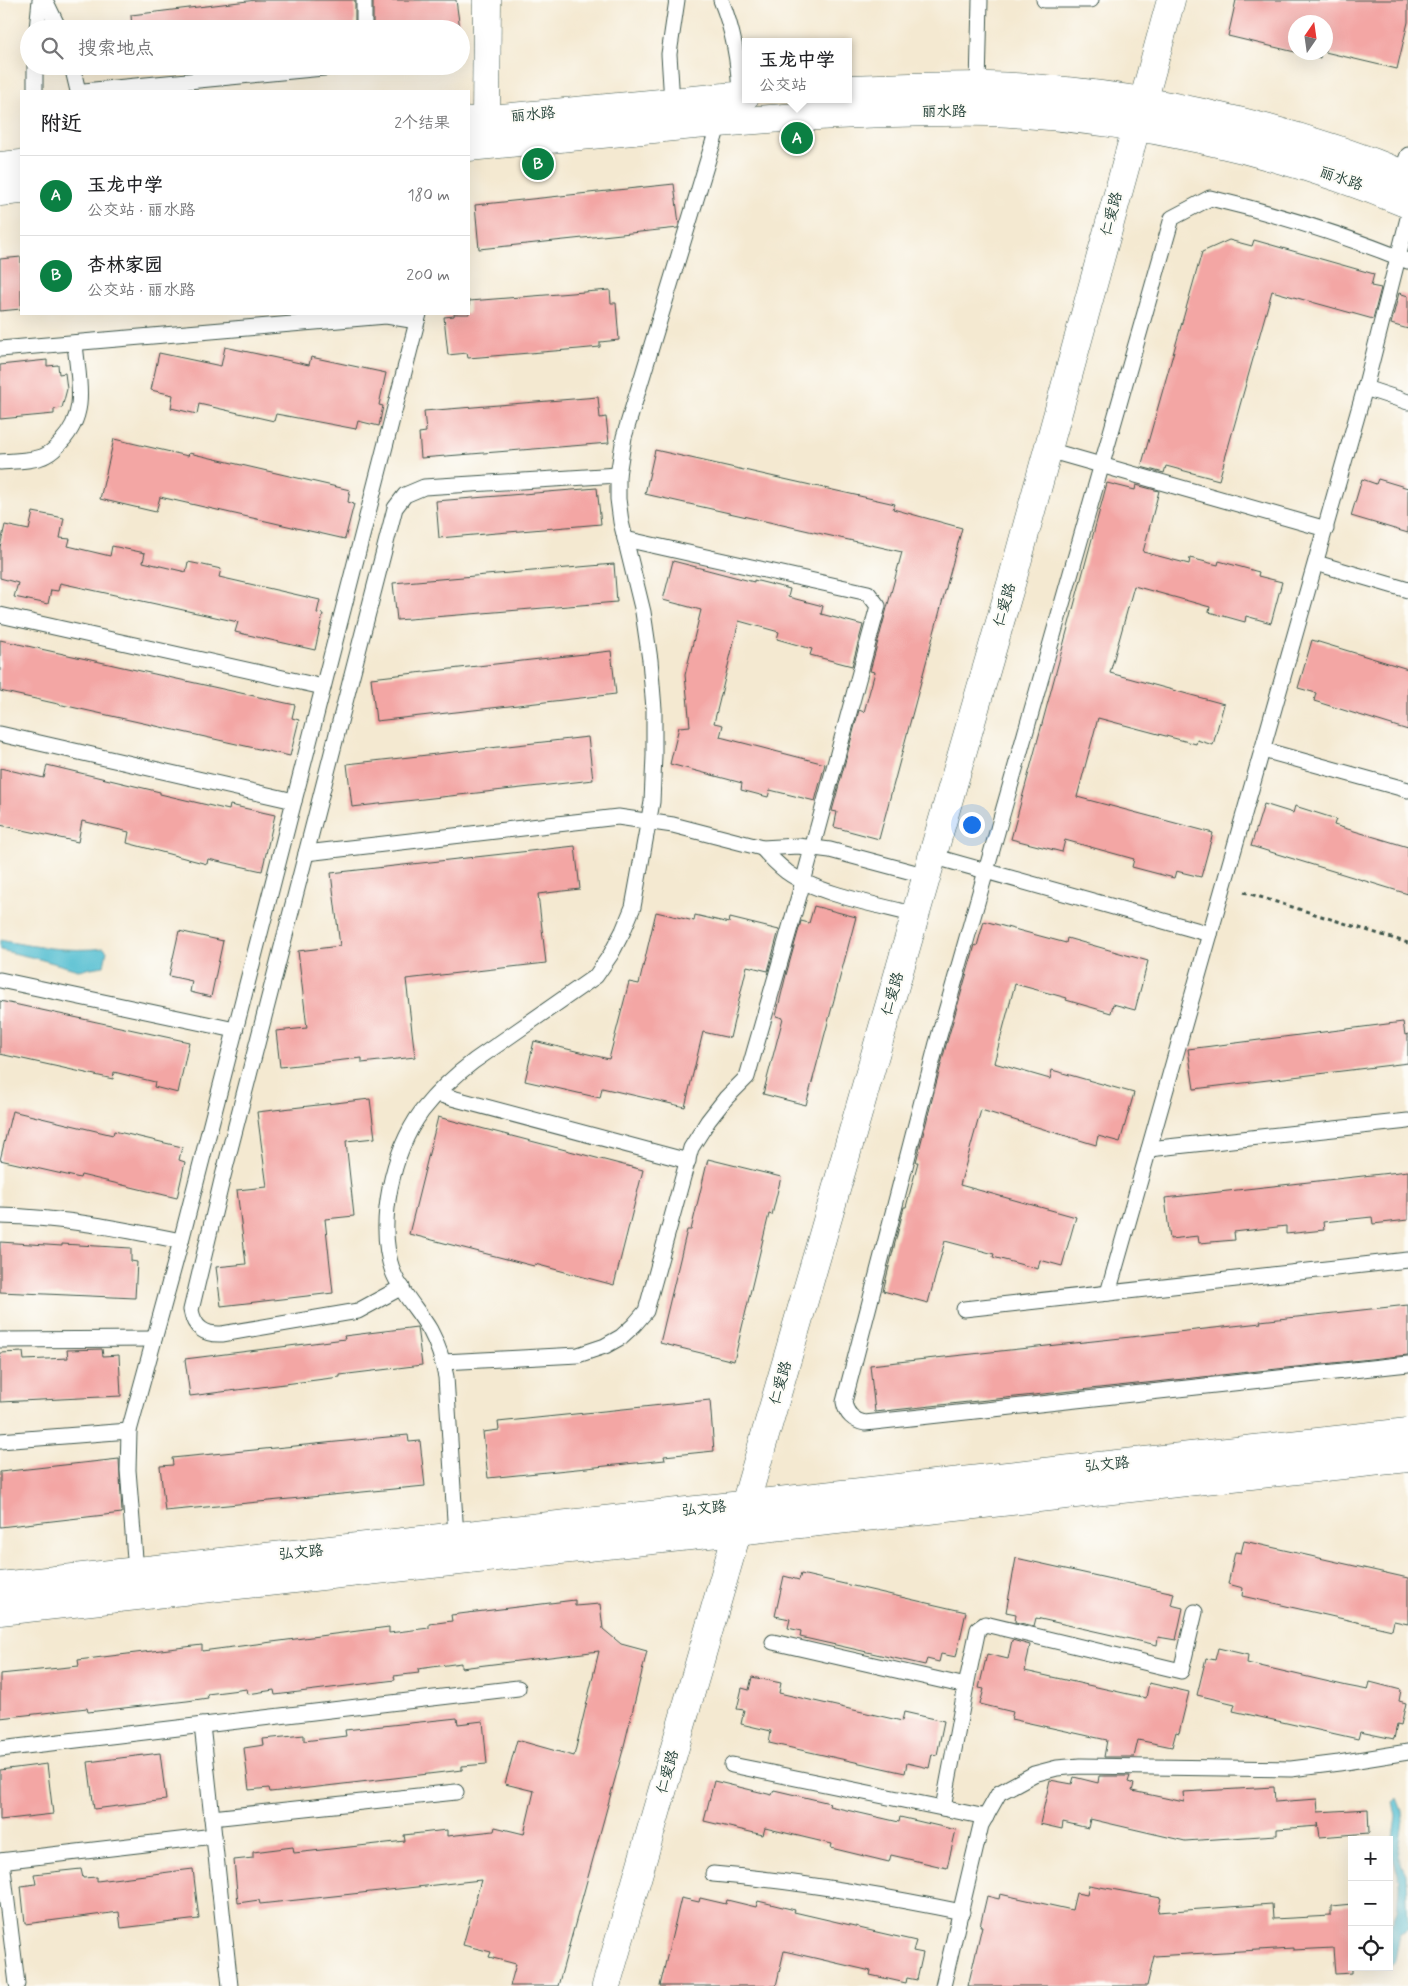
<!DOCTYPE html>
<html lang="zh">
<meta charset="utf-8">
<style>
body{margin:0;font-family:Mynerve,"LXGW WenKai TC",sans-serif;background:#f6f6f6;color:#202124}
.controls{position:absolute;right:15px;bottom:15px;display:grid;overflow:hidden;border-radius:0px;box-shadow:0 5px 20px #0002}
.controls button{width:45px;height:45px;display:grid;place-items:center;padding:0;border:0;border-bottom:1px solid #e0e0e0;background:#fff;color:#202124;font:25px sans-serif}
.compass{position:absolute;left:1288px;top:15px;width:45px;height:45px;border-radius:50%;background:#fff;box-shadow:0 5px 20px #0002;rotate:13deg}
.you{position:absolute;left:971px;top:824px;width:18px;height:18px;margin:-12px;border:4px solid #fff;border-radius:50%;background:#1a73e8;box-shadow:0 0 0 8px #1a73e833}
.badge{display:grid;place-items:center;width:32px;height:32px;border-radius:50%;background:#0b8043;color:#fff;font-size:16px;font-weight:700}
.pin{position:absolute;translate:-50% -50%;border:2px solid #fff;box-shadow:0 1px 5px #0006}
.popup{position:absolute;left:742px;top:38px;width:110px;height:65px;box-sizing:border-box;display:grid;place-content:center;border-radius:0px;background:#fff;filter:drop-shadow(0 1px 4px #0005);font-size:16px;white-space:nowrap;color:#757577}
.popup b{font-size:19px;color:#202124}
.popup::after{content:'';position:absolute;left:50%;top:100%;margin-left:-10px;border:10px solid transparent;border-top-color:#fff}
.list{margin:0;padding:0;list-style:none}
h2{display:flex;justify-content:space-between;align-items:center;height:65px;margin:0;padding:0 20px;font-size:21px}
h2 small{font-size:16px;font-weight:400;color:#757577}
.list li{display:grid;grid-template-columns:32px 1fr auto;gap:15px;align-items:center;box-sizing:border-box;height:80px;padding:0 20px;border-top:1px solid #e0e0e0}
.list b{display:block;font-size:19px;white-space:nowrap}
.list p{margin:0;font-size:16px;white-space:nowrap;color:#757577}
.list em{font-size:16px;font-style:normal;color:#757577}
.icon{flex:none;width:28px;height:28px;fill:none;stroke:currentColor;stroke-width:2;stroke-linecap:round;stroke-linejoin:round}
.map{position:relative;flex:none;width:1408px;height:1986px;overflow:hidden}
.search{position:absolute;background:#fff;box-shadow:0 5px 20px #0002;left:20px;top:20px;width:450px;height:55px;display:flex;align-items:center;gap:12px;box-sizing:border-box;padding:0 18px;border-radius:28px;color:#757577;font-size:19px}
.panel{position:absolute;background:#fff;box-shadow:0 5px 20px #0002;left:20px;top:90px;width:450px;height:225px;border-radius:0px}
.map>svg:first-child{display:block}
.water{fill:#56bfd2;stroke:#3a7e83}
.building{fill:#f3a6a4}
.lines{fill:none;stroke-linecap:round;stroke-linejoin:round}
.service-casing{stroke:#3f574c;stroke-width:17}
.minor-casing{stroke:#3f574c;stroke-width:29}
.tertiary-casing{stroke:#3f574c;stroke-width:29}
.path{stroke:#3f574c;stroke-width:3;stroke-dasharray:4 4;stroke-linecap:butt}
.service{stroke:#fff;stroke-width:15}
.minor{stroke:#fff;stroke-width:28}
.tertiary{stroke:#fff;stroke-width:28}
.labels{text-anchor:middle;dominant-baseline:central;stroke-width:4.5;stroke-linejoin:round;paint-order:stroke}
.street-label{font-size:15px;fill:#1f3d34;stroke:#fdfcf7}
</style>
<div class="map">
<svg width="1408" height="1986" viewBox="0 0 1408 1986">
<rect width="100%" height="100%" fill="#fdfcf7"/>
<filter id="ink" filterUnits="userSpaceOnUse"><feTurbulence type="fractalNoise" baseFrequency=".02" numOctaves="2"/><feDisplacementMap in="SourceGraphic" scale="10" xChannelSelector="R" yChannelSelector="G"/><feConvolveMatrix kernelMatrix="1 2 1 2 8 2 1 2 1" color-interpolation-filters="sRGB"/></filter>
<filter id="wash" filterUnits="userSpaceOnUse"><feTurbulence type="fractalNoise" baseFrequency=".0096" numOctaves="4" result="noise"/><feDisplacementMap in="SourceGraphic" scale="20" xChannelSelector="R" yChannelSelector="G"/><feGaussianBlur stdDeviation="1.12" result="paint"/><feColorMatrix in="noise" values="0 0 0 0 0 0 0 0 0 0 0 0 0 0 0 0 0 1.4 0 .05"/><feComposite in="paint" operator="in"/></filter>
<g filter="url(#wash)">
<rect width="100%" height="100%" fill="#f4e9d1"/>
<g class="water">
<path d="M0 940C34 947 70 952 104 948L107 951 104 966 78 970 39 959 0 950Z"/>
<path d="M1397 1798 1402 1811 1403 1821 1398 1857 1406 1874 1408 1929 1400 1934 1395 1960 1389 1966 1391 1956 1389 1930 1397 1910 1399 1887 1398 1874 1391 1852 1396 1817 1393 1801Z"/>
</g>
<g id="blocks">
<g class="building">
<path d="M256 0H355V29H132L131 15Z"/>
<path d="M373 0H456L460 29H373Z"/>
<path d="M1236 0H1408V22L1397 69 1325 52 1326 22H1296V52H1321L1320 58 1228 36Z"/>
<path d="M674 184 679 224 678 228 479 249 475 205Z"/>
<path d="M1229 240 1252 246 1254 240 1374 274 1371 286 1381 288 1373 319 1272 291 1219 480 1166 466 1164 473 1141 467 1202 252Z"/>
<path d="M21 257V309L0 311V259Z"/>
<path d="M610 290 611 303H616L619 340 600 342V347L579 349 468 358 467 353 448 355 444 317 454 316V314H469V301Z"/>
<path d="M1399 293 1408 296V329L1391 324Z"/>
<path d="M225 347 309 365 311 357 386 373 379 405 383 406 379 426 358 421 356 429 276 414 274 421 199 404 197 414 171 408 173 395 151 390 159 353 221 366Z"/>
<path d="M47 360V366L58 365 59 374 65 373 67 389 62 408 54 409V414L0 419V365Z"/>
<path d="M598 397 600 418 606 417 609 443 421 458 419 433 426 432 424 411Z"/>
<path d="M114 439 188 456 189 453 350 490 348 502 354 504 345 539 160 497 156 512 100 499Z"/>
<path d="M655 450 895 504 893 509 962 528 879 839 834 827 837 812 832 811 859 710 864 712 875 672 870 671 902 552 645 494Z"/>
<path d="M1362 479 1376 484 1378 479 1408 488V533L1351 516Z"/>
<path d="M1107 483 1135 490 1136 485 1159 491 1143 552 1189 564 1190 558 1218 565 1219 561 1259 572 1258 576 1282 582 1271 623 1246 616 1245 622 1209 612 1210 607 1134 586 1110 673 1224 704 1213 745 1197 740 1196 744 1098 718 1077 797 1213 833 1201 877 1176 871 1174 878 1132 867 1134 859 1065 840 1062 852 1011 839Z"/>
<path d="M597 488 601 524 439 538 436 501Z"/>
<path d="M33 512 64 518 60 538 70 539 68 546 110 556 112 546 145 553 143 562 186 572 188 562 203 565 221 569 219 577 320 600 317 613 323 614 315 650 235 632 238 622 60 583 58 591 51 590 48 604 14 597 18 583 0 578V547L5 525 29 530Z"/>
<path d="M673 561 754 582V580L790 589 788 597 823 606 821 614 863 625 852 666 810 655 812 649 777 639 779 632 739 621 714 723 723 725 720 737 825 764 815 801 770 790 768 797 741 790 742 783 670 764 679 727 690 726 685 675 701 610 663 600Z"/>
<path d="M614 564 617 602 397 620 393 583Z"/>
<path d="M0 640 295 705 292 718 299 720 290 756 0 691Z"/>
<path d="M1312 640 1408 669V730L1314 701 1316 693 1298 688Z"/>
<path d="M611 651 616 694 376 721 371 678Z"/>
<path d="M588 737 593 780 352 807 347 764Z"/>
<path d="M47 765 160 792V794L229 810 230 805 275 815 262 871 208 859 207 864 127 843 129 832 82 821 78 842 0 825V768L44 778Z"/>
<path d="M1264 804 1293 813 1295 806 1336 819 1334 825 1408 847V894L1251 846Z"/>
<path d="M575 846 580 889 538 894 546 963 406 979 415 1057 362 1063V1058L280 1067 276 1031 307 1028 298 951 340 946 331 873Z"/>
<path d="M814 906 856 917 806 1105 763 1094 783 1018 776 1016 786 975 801 921 809 923Z"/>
<path d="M656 912 694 921 695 915 729 923 730 918 779 930 768 971 747 966 730 1038 703 1032 685 1107 602 1088 600 1098 525 1081 534 1041 609 1059 629 982 639 984Z"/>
<path d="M984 921 1066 943 1067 938 1148 961 1135 1010 1113 1004 1111 1013 1066 1000 1067 998 1015 984 994 1063 1050 1079 1052 1070 1134 1093 1120 1142 1098 1136 1096 1145 981 1110 960 1185 1076 1217 1062 1266 1040 1260 1038 1269 993 1257 994 1254 945 1241 928 1303 883 1291 904 1207H906L918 1162H916L946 1045 975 945 977 946Z"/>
<path d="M179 931 223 941 211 997 190 992 192 981 169 976Z"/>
<path d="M0 1001 189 1042 178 1093 154 1087 155 1082 114 1072 113 1079 0 1054Z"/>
<path d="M1403 1022 1405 1035 1408 1034V1063L1194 1089 1188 1049Z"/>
<path d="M370 1099 375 1138 346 1141 354 1216 325 1219 333 1293 221 1306 216 1267 246 1264 237 1190 267 1187 257 1112Z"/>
<path d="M12 1111 113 1135 114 1131 182 1147 179 1160 185 1162 177 1198 81 1175 80 1178 0 1160Z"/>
<path d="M438 1117 643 1170 614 1285 535 1264 534 1266 409 1234Z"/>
<path d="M708 1159 781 1177 772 1215 769 1214 734 1361 660 1343 687 1230H691Z"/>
<path d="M1408 1171V1220L1373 1224 1372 1217 1323 1222 1324 1230 1286 1234V1226L1234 1232 1235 1240 1199 1243 1198 1236 1170 1239 1165 1198Z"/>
<path d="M0 1242 62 1246V1244L131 1248V1261L137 1262 135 1298 0 1292Z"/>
<path d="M1408 1305V1355L875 1412 870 1365 1261 1323 1260 1321Z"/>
<path d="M417 1327 422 1365 340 1375V1377L190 1396 185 1359 345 1339 344 1336Z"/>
<path d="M102 1349 103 1356 119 1355 121 1396 0 1402V1353L23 1352 24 1360 68 1358 67 1350Z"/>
<path d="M710 1400 714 1451 664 1456 665 1460 488 1478 483 1432 499 1430 498 1422Z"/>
<path d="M408 1435 409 1442 420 1441 425 1486 165 1511 160 1466 173 1465 172 1458Z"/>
<path d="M119 1459 122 1513 0 1527V1472Z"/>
<path d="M1244 1541 1408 1578V1624L1394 1621 1392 1630 1242 1596 1243 1588 1228 1584 1235 1552 1241 1553Z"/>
<path d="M1016 1558 1174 1593 1171 1605 1183 1608 1176 1640 1158 1637 1157 1645 1036 1618 1034 1626 1015 1622 1016 1614 1006 1612Z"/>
<path d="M801 1574 966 1612 956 1657 941 1654 939 1662 927 1659 925 1665 800 1637 801 1631 788 1628 790 1619 775 1616 784 1576 799 1580Z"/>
<path d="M575 1600V1606L600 1604 603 1629 621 1644 647 1651 623 1750 558 1986H510L516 1964 489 1957 491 1952 463 1945 481 1880 260 1904 259 1900 238 1903 234 1860 253 1858V1852L293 1847 294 1853 405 1841 404 1835 447 1830V1836L494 1831 495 1827 524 1834 534 1791 505 1784 517 1740 574 1756 599 1651 461 1668V1663L418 1669 419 1673 394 1676 395 1680 275 1695 274 1690 248 1694 247 1689 207 1694 208 1698 187 1701 88 1712 87 1708 0 1718V1674L79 1666 78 1660 202 1645V1651L389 1627V1633L429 1628V1624L452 1621 451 1615Z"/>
<path d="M1012 1640 1030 1645 1025 1671 1146 1698 1149 1683 1189 1692 1179 1733 1176 1732 1172 1747 1138 1740 1134 1757H1104L1107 1740 1011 1719 1013 1712 980 1704 984 1689 979 1688 987 1654 1008 1659Z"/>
<path d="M1218 1648 1248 1655 1247 1663 1347 1686 1368 1690 1370 1682 1401 1690 1399 1701 1406 1703 1401 1725 1397 1724 1394 1739 1360 1732 1358 1739 1233 1711 1235 1704 1197 1695 1206 1658 1215 1660Z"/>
<path d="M752 1677 781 1683 779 1693 902 1721 904 1712 944 1721 937 1755 932 1754 929 1768 907 1763 905 1773 769 1743 771 1731 741 1724 744 1710 737 1709 742 1688 749 1690Z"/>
<path d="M457 1718 458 1724 483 1721 487 1764 462 1766V1770L318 1787 270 1792 269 1788 249 1790 244 1748 264 1745 263 1739 304 1735V1741L346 1736 345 1730Z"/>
<path d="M160 1753 166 1800 94 1809 88 1762Z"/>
<path d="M47 1764 53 1814 0 1820V1770Z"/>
<path d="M1099 1776H1130L1128 1782 1134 1784 1132 1791 1184 1802 1183 1792 1274 1787 1275 1802 1317 1799 1318 1812 1368 1809 1369 1833 1320 1837 1318 1823 1319 1826 1277 1829V1835L1185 1841 1090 1819 1088 1828 1063 1822 1062 1829 1040 1824 1050 1780 1072 1784 1074 1777 1098 1783Z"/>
<path d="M714 1781 772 1795 774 1790 830 1803 829 1806 899 1822 900 1817 956 1830 947 1868 891 1855 889 1862 831 1848 832 1844 765 1828 763 1835 704 1821Z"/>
<path d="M81 1869 83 1878 97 1877V1881L193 1869 199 1919 121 1928 119 1912 25 1924 21 1886 36 1884 34 1874Z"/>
<path d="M1089 1885 1161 1898 1158 1912 1272 1904 1273 1919 1331 1916V1906L1352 1904V1973L1335 1974 1333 1948 1293 1950V1948L1154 1956 1147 1986H968L982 1926H980L987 1896 999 1899 1000 1894 1072 1910 1076 1893 1087 1895Z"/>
<path d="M681 1898 699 1902 700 1898 726 1904 727 1900 756 1907 758 1901 795 1910 794 1912 859 1927V1928L916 1941 913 1951 923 1953 917 1980 907 1978 906 1983 870 1975 871 1971 784 1951 776 1986H660Z"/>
</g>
</g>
</g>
<g filter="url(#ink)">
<use href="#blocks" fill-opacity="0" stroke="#3f574c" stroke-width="1"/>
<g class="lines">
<g class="service-casing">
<g id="service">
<path d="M45 0 59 29"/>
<path d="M721 0C734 32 739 62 740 96"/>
<path d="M1044 0H1091"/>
<path d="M37 29 40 0"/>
<path d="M364 29V0"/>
<path d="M35 66V91"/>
<path d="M72 66 78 91"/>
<path d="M978 86 980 0"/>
<path d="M84 91 344 66"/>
<path d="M672 102 669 54 677 0"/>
<path d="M1401 173 1408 155"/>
<path d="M1408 261C1343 235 1278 214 1210 198L1172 218 937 1043 844 1402C846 1414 854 1421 865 1423L1408 1364"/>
<path d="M0 349 386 316 417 321"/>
<path d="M1365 388 1408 402"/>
<path d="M1048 450 1326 529"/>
<path d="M0 462C12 461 36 461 46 455 52 452 57 447 61 442 89 412 78 381 75 343"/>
<path d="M1316 563 1408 590"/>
<path d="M0 615 323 687"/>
<path d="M0 734 294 801"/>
<path d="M1263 750 1408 790"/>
<path d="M762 848C770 857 778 865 787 872 817 894 879 905 916 915"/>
<path d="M306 853 618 817 673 825 762 848 798 846 830 850 927 876"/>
<path d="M932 856 1210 934"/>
<path d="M0 980 235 1030"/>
<path d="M437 1094 688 1161"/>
<path d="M1149 1149 1408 1121"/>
<path d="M0 1216C61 1217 122 1229 181 1241"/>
<path d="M402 1287 358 1311 222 1334C205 1335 194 1328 191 1310L222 1180 395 508 405 495 424 487 618 475"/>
<path d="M1108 1293 1365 388 1408 218"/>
<path d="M964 1309 1408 1260"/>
<path d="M0 1340 154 1339"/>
<path d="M443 1362 578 1355 605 1346 621 1337 634 1325 646 1311 691 1148 708 1121 726 1098 747 1077 803 882 878 606 868 593 625 539"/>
<path d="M0 1441 129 1431"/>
<path d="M456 1536 446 1377C443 1361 438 1345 430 1330 419 1311 401 1293 393 1272 376 1224 392 1152 422 1111 437 1092 454 1076 474 1061L596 976 611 954 623 931 633 907 652 802 654 755V709L650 660 643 612 621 522 618 499V475L624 437 719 123"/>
<path d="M136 1571 128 1470 129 1431 181 1241 419 314"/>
<path d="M773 1642 966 1686 943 1808"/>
<path d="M966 1686 978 1629 985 1624 1181 1671 1195 1612"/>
<path d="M202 1725 230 1986"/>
<path d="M0 1749 518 1688"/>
<path d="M732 1765 986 1817"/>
<path d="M212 1818 456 1792"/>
<path d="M0 1861 214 1836"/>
<path d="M2 1861 17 1984"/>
<path d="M713 1874C797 1881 879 1895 962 1912"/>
<path d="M943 1986 981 1825 999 1793 1034 1774 1057 1768 1080 1766 1291 1769 1339 1763 1408 1752"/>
</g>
</g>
<g class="minor-casing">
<path id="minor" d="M486 120 487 0"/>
</g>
<g class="tertiary-casing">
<g id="tertiary">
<path d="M848 89C895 87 941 86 988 86 1124 89 1283 124 1408 176"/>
<path d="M469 121 746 95"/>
<path d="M469 147C599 135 729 119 860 114 903 113 946 111 989 112 1132 118 1276 149 1408 204"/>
<path d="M0 166 21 164"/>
<path d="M0 192 21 190"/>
<path d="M0 1586 1408 1432"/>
<path d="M0 1611 1408 1458"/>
<path d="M606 1986 1013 577 1171 0"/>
</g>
</g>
<path class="path" d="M1244 892 1408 943"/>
<use href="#service" class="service"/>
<use href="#minor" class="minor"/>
<use href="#tertiary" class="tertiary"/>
</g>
</g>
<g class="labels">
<g class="street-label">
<text x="944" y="112">丽水路</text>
<text transform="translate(533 115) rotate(-5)">丽水路</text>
<text transform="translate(1341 179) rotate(19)">丽水路</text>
<text transform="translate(1112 214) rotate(-75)">仁爱路</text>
<text transform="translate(1005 605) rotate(-74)">仁爱路</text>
<text transform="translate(893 994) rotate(-74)">仁爱路</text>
<text transform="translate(781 1383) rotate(-74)">仁爱路</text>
<text transform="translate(1107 1465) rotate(-6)">弘文路</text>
<text transform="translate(704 1509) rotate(-6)">弘文路</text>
<text transform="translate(301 1553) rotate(-6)">弘文路</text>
<text transform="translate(668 1772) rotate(-74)">仁爱路</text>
</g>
</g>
</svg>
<div class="controls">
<button>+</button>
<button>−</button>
<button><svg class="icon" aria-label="locate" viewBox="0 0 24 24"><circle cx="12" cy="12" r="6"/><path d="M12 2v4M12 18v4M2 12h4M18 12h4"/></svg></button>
</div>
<svg class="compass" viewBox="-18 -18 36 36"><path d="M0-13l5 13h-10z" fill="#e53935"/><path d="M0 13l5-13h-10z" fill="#757577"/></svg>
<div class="you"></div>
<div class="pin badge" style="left:797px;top:138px">A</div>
<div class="popup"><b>玉龙中学</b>公交站</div>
<div class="pin badge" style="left:538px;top:164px">B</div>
<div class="search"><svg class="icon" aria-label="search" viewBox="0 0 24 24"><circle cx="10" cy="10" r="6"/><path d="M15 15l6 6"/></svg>搜索地点</div>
<section class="panel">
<h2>附近<small>2个结果</small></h2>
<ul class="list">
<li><span class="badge">A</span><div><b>玉龙中学</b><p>公交站 · 丽水路</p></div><em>180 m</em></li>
<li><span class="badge">B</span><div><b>杏林家园</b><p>公交站 · 丽水路</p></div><em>200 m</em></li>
</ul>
</section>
</div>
